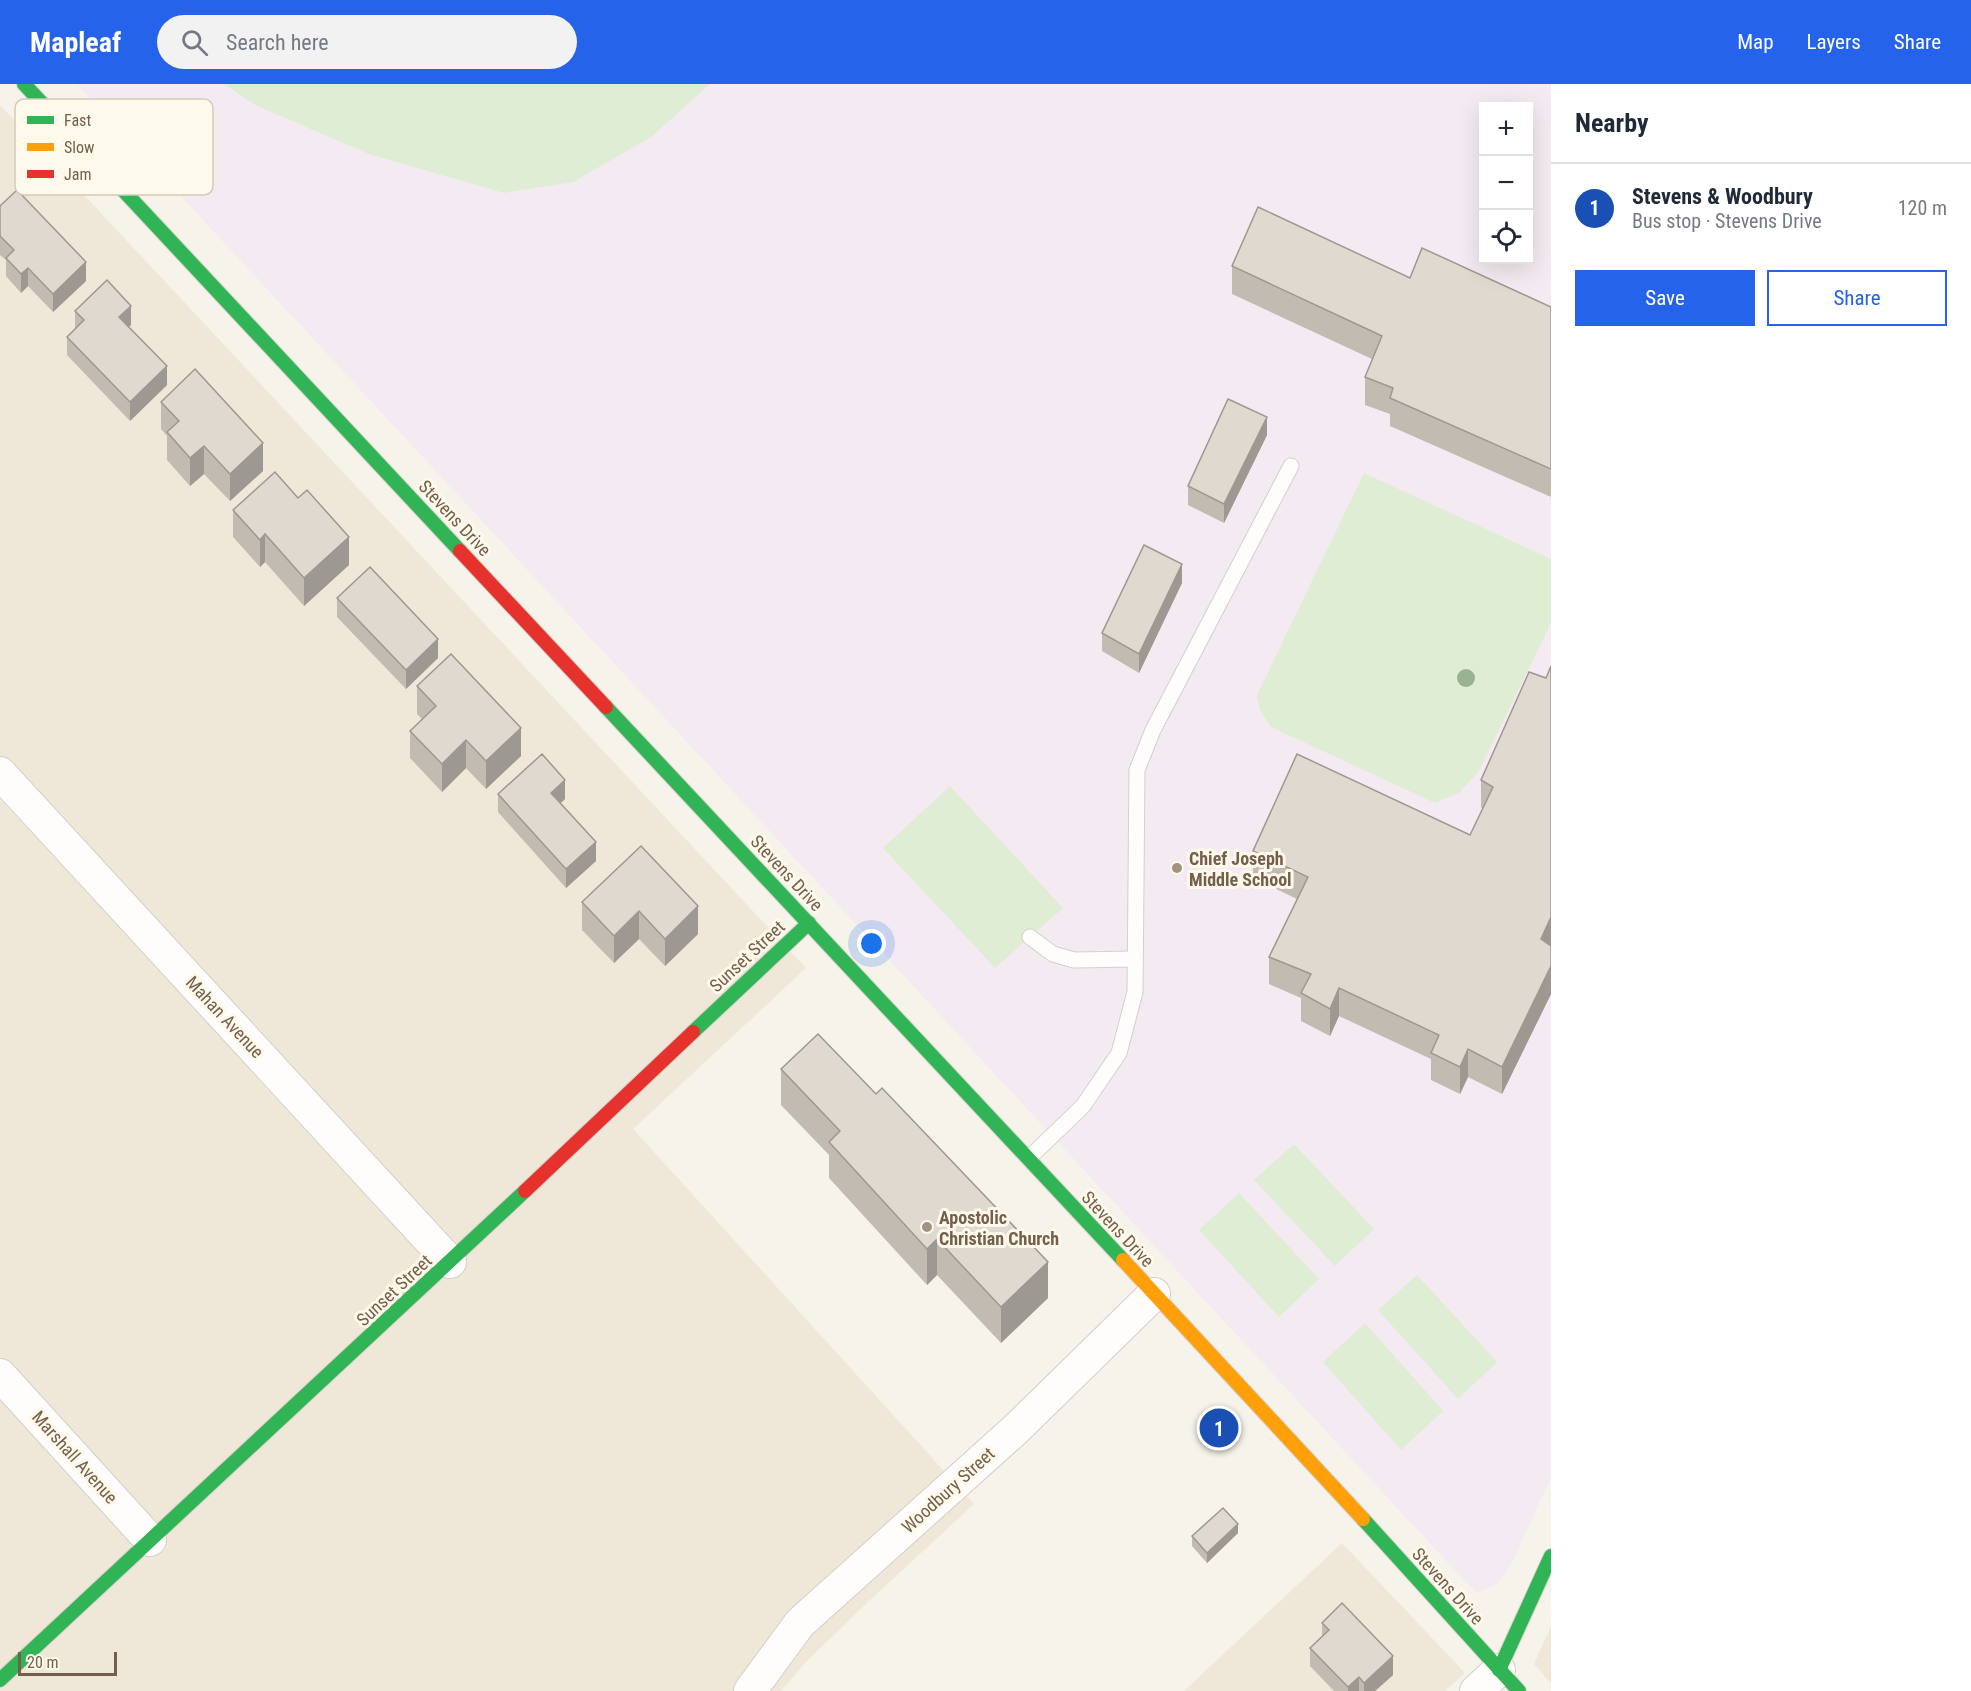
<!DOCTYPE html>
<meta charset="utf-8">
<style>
body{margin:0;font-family:"Roboto Condensed",sans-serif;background:#f2f2f3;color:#1f2937}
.controls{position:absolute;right:18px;top:18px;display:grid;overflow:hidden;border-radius:0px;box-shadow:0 6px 24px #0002}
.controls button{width:54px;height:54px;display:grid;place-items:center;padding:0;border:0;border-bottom:2px solid #e0e1e3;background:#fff;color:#1f2937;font:30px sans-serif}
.scale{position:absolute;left:18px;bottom:15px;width:99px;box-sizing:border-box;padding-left:6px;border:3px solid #735f4b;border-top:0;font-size:16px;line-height:21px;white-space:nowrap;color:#735f4b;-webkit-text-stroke:4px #fef9eb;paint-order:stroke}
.you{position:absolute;left:872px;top:860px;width:21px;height:21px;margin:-15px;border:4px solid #fff;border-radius:50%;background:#1a73e8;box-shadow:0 0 0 9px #1a73e833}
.badge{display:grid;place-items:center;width:39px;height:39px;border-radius:50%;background:#2563eb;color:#fff;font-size:20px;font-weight:700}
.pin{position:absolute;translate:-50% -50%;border:3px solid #fff;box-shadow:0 2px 6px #0006}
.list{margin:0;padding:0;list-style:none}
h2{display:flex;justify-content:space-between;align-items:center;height:78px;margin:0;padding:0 24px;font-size:26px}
h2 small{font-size:20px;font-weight:400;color:#747a83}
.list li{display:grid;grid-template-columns:39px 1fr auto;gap:18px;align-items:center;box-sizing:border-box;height:90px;padding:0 24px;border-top:2px solid #e0e1e3}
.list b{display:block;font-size:22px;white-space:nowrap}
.list p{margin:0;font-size:20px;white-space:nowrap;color:#747a83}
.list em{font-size:20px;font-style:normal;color:#747a83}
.actions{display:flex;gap:12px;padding:18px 24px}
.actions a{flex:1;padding:14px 0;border:2px solid #2563eb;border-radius:0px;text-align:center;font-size:21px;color:#2563eb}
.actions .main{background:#2563eb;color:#fff}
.icon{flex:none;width:33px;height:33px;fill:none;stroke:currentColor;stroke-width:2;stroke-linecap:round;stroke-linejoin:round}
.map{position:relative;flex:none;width:1551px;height:1607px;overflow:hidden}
header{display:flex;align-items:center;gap:36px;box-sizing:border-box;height:84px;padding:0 30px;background:#2563eb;color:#fff}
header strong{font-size:28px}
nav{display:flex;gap:33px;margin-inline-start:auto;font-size:21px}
.search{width:420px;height:54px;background:#f2f2f3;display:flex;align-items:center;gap:15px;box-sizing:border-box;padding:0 21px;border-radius:33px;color:#747a83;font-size:22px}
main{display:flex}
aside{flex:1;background:#fff}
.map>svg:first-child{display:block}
.residential{fill:#efe7d8}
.education{fill:#f4eaf1;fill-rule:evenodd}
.green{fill:#e0edd5}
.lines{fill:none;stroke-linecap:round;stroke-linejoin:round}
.lane-casing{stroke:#d5d0c8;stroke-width:17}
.street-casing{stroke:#d5d0c8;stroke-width:34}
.fast-casing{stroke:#d6d0c8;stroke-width:16}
.slow-casing{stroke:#d6d0c8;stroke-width:16}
.jam-casing{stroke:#d6d0c8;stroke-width:16}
.lane{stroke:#fefdfc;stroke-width:15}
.street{stroke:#fefdfc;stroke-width:32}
.fast{stroke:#30b455;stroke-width:14}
.slow{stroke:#ff9f0a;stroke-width:14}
.jam{stroke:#e5322d;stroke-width:14}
.tree{fill:#9bb290}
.wall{fill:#c1bbb2}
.shaded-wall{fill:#9d9891}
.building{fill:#e0d9cf;stroke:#9d9891;stroke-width:1.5}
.poi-dot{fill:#a19383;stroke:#fef9eb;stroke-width:2}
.labels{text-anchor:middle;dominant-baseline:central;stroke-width:6;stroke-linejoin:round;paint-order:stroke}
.street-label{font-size:18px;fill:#735f4b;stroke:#fef9eb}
.poi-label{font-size:18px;font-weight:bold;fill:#735f4b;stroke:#fef9eb;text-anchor:start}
.key{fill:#fef9eb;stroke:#d4cbbb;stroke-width:1.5}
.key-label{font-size:16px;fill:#735f4b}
</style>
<header>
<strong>Mapleaf</strong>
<div class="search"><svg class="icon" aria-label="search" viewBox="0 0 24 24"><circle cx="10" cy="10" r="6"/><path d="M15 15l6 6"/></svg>Search here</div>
<nav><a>Map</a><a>Layers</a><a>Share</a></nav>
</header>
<main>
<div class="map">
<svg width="1551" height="1607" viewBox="0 0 1551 1607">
<rect width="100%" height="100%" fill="#f6f3ea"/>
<g class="residential">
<path d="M0 21 806 884 633 1045 974 1420 870 1516 806 1578 781 1607H0Z"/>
<path d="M1342 1459 1465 1589 1445 1607H1184Z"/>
<path d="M1551 1542V1599L1534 1580Z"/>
</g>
<path class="education" d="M77 0H1551V1393L1512 1479 1497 1500 1476 1509ZM1484 22H1528V176H1484Z"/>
<g class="green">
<path d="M224 0H710L651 53 573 98 504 109 369 70 255 21Z"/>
<path d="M1364 389 1551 475V539L1479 687 1460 708 1435 719 1271 643 1260 626 1257 611Z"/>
<path d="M950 702 1063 824 995 884 883 764Z"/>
<path d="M1294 1060 1374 1145 1335 1182 1254 1096Z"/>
<path d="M1239 1109 1319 1195 1279 1233 1199 1146Z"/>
<path d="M1417 1191 1497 1278 1458 1315 1378 1226Z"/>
<path d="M1365 1239 1443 1327 1401 1366 1323 1278Z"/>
</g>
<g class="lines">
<g class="lane-casing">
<g id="lane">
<path d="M1030 853 1053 870 1074 876 1135 875"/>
<path d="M1029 1074 1083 1022 1119 969 1135 908 1137 686 1153 646 1291 382"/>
</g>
</g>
<g class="street-casing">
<g id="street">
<path d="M0 689 450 1178"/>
<path d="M0 1291 150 1456"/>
<path d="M750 1607 800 1539 1015 1346 1154 1210"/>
<path d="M1476 1607 1499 1586"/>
</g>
</g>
<g class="fast-casing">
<g id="fast">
<path d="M24 0 460 467"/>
<path d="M606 623 1123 1176"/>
<path d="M693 948 809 839"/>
<path d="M1363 1435 1519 1607"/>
<path d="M1499 1586 1551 1472"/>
<path d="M0 1596 525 1107"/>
</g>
</g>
<g class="slow-casing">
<path id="slow" d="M1123 1176 1363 1435"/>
</g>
<g class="jam-casing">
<g id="jam">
<path d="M460 467 606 623"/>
<path d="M525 1107 693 948"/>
</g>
</g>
<use href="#lane" class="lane"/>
<use href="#street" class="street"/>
<use href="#fast" class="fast"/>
<use href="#slow" class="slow"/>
<use href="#jam" class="jam"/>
</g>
<circle class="tree" cx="1466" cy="594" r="9"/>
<g class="wall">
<path d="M0 122 86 197 53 228 28 202 21 209 6 192V176L0 171Z"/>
<path d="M1232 182 1410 194 1551 223V413L1390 342V330L1365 321V293L1372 275 1232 210Z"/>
<path d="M75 227 131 241 129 243 167 301 130 337 67 271V253L75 245Z"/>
<path d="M161 318 263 387 230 417 204 390 190 402 167 376V352L161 345Z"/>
<path d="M1267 351 1224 439 1188 421V402Z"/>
<path d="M233 426 349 481 304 522 265 478 260 483 233 453Z"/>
<path d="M1182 499 1139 589 1102 567V549Z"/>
<path d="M337 514 438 574 406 605 337 533Z"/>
<path d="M1551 582V910L1502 1010 1468 993 1460 1010 1431 996V975L1339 932 1330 952 1301 937V914L1269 900V873L1297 815 1253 794V767L1470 751 1483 725 1481 723V696L1546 594Z"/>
<path d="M417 602 521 672 486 705 466 684 442 708 410 674V647L422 635 417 630Z"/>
<path d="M498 710 565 715 560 719 596 777 566 804 498 728Z"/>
<path d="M641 762 698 850 665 882 639 855 614 879 582 846V818Z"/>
<path d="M781 985 1048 1214 1001 1259 937 1191 927 1201 829 1094V1071L781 1021Z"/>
<path d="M1238 1449 1207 1479 1192 1462V1452Z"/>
<path d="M1322 1539 1393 1591 1375 1607H1334L1310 1582V1564L1322 1552Z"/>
</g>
<g class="shaded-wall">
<path d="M86 178V197L53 228V210Z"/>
<path d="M28 184V202L21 209V190Z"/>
<path d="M131 222V241L119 252V233Z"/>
<path d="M167 282V301L130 337V318Z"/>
<path d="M1267 333V351L1224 439V420Z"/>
<path d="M263 359V387L230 417V390Z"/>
<path d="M204 362V390L190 402V374Z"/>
<path d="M265 450V478L260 483V456Z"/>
<path d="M349 453V481L304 522V494Z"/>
<path d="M1182 480V499L1139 589V570Z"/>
<path d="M438 555V574L406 605V586Z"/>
<path d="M521 644V672L486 705V677Z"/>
<path d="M466 656V684L442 708V680Z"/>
<path d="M565 696V715L551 728V709Z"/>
<path d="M596 758V777L566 804V785Z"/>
<path d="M698 822V850L665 882V855Z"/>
<path d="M639 827V855L614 879V852Z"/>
<path d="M1551 833V861L1541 883V855Z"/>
<path d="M1551 882V910L1502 1010V983Z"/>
<path d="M1339 904V932L1330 952V925Z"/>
<path d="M1468 965V993L1460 1010V983Z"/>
<path d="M937 1155V1191L927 1201V1165Z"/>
<path d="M1048 1178V1214L1001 1259V1223Z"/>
<path d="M1238 1440V1449L1207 1479V1469Z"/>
<path d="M1393 1572V1591L1375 1607H1364V1599Z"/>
<path d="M1359 1593V1607H1348V1603Z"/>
</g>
<g class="building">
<path d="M17 106 86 178 53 210 28 184 21 190 6 174 14 166 0 152V122Z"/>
<path d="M1258 123 1410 194 1422 164 1551 223V385L1390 314 1393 304 1365 293 1382 252 1232 182Z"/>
<path d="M107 196 131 222 119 233 167 282 130 318 67 253 84 236 75 227Z"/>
<path d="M195 285 263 359 230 390 204 362 190 374 167 348 179 337 161 318Z"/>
<path d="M1228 315 1267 333 1224 420 1188 402Z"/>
<path d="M275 388 298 414 307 406 349 453 304 494 265 450 260 456 233 426Z"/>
<path d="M1144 461 1182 480 1139 570 1102 549Z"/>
<path d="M370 483 438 555 406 586 337 514Z"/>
<path d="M451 570 521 644 486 677 466 656 442 680 410 647 436 622 417 602Z"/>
<path d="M1551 582V833L1541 855 1551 862V882L1502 983 1468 965 1460 983 1431 969 1439 951 1339 904 1330 925 1301 909 1311 890 1269 873 1308 793 1253 767 1297 670 1470 751 1493 703 1481 696 1529 588 1546 594Z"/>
<path d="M542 670 565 696 551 709 596 758 566 785 498 710Z"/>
<path d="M641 762 698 822 665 855 639 827 614 852 582 818Z"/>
<path d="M818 950 876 1010 882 1004 1048 1178 1001 1223 937 1155 927 1165 829 1058 840 1047 781 985Z"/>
<path d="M1223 1424 1238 1440 1207 1469 1192 1452Z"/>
<path d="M1342 1519 1393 1572 1364 1599 1359 1593 1348 1603 1310 1564 1329 1546 1322 1539Z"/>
</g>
<g class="poi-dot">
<circle cx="1177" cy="784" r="6"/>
<circle cx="927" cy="1143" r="6"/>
</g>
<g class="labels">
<g class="street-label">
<text transform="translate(455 434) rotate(47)">Stevens Drive</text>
<text transform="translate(787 789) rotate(47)">Stevens Drive</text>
<text transform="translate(747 872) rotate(-43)">Sunset Street</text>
<text transform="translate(225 933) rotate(47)">Mahan Avenue</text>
<text transform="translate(1118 1145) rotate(47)">Stevens Drive</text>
<text transform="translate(394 1206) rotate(-43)">Sunset Street</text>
<text transform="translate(75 1373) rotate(48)">Marshall Avenue</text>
<text transform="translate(948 1406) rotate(-42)">Woodbury Street</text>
<text transform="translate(1448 1502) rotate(48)">Stevens Drive</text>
</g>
<g class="poi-label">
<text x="1189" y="774">Chief Joseph<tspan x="1189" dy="21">Middle School</tspan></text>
<text x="939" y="1133">Apostolic<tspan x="939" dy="21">Christian Church</tspan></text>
</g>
</g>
<rect x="15" y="15" width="198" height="96" rx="9" class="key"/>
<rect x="27" y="32" width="27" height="8" fill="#30b455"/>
<rect x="27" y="59" width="27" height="8" fill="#ff9f0a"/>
<rect x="27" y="86" width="27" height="8" fill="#e5322d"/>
<g class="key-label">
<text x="64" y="42">Fast</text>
<text x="64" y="69">Slow</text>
<text x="64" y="96">Jam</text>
</g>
</svg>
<div class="controls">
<button>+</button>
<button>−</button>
<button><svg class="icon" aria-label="locate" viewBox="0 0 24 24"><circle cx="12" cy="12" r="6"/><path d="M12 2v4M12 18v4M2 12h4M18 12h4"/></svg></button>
</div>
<div class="scale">20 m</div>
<div class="you"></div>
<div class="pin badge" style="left:1219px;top:1344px;background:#1a4fb4">1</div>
</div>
<aside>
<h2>Nearby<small></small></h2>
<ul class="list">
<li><span class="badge" style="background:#1a4fb4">1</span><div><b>Stevens &amp; Woodbury</b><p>Bus stop · Stevens Drive</p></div><em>120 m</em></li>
</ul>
<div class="actions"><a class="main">Save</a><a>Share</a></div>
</aside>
</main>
